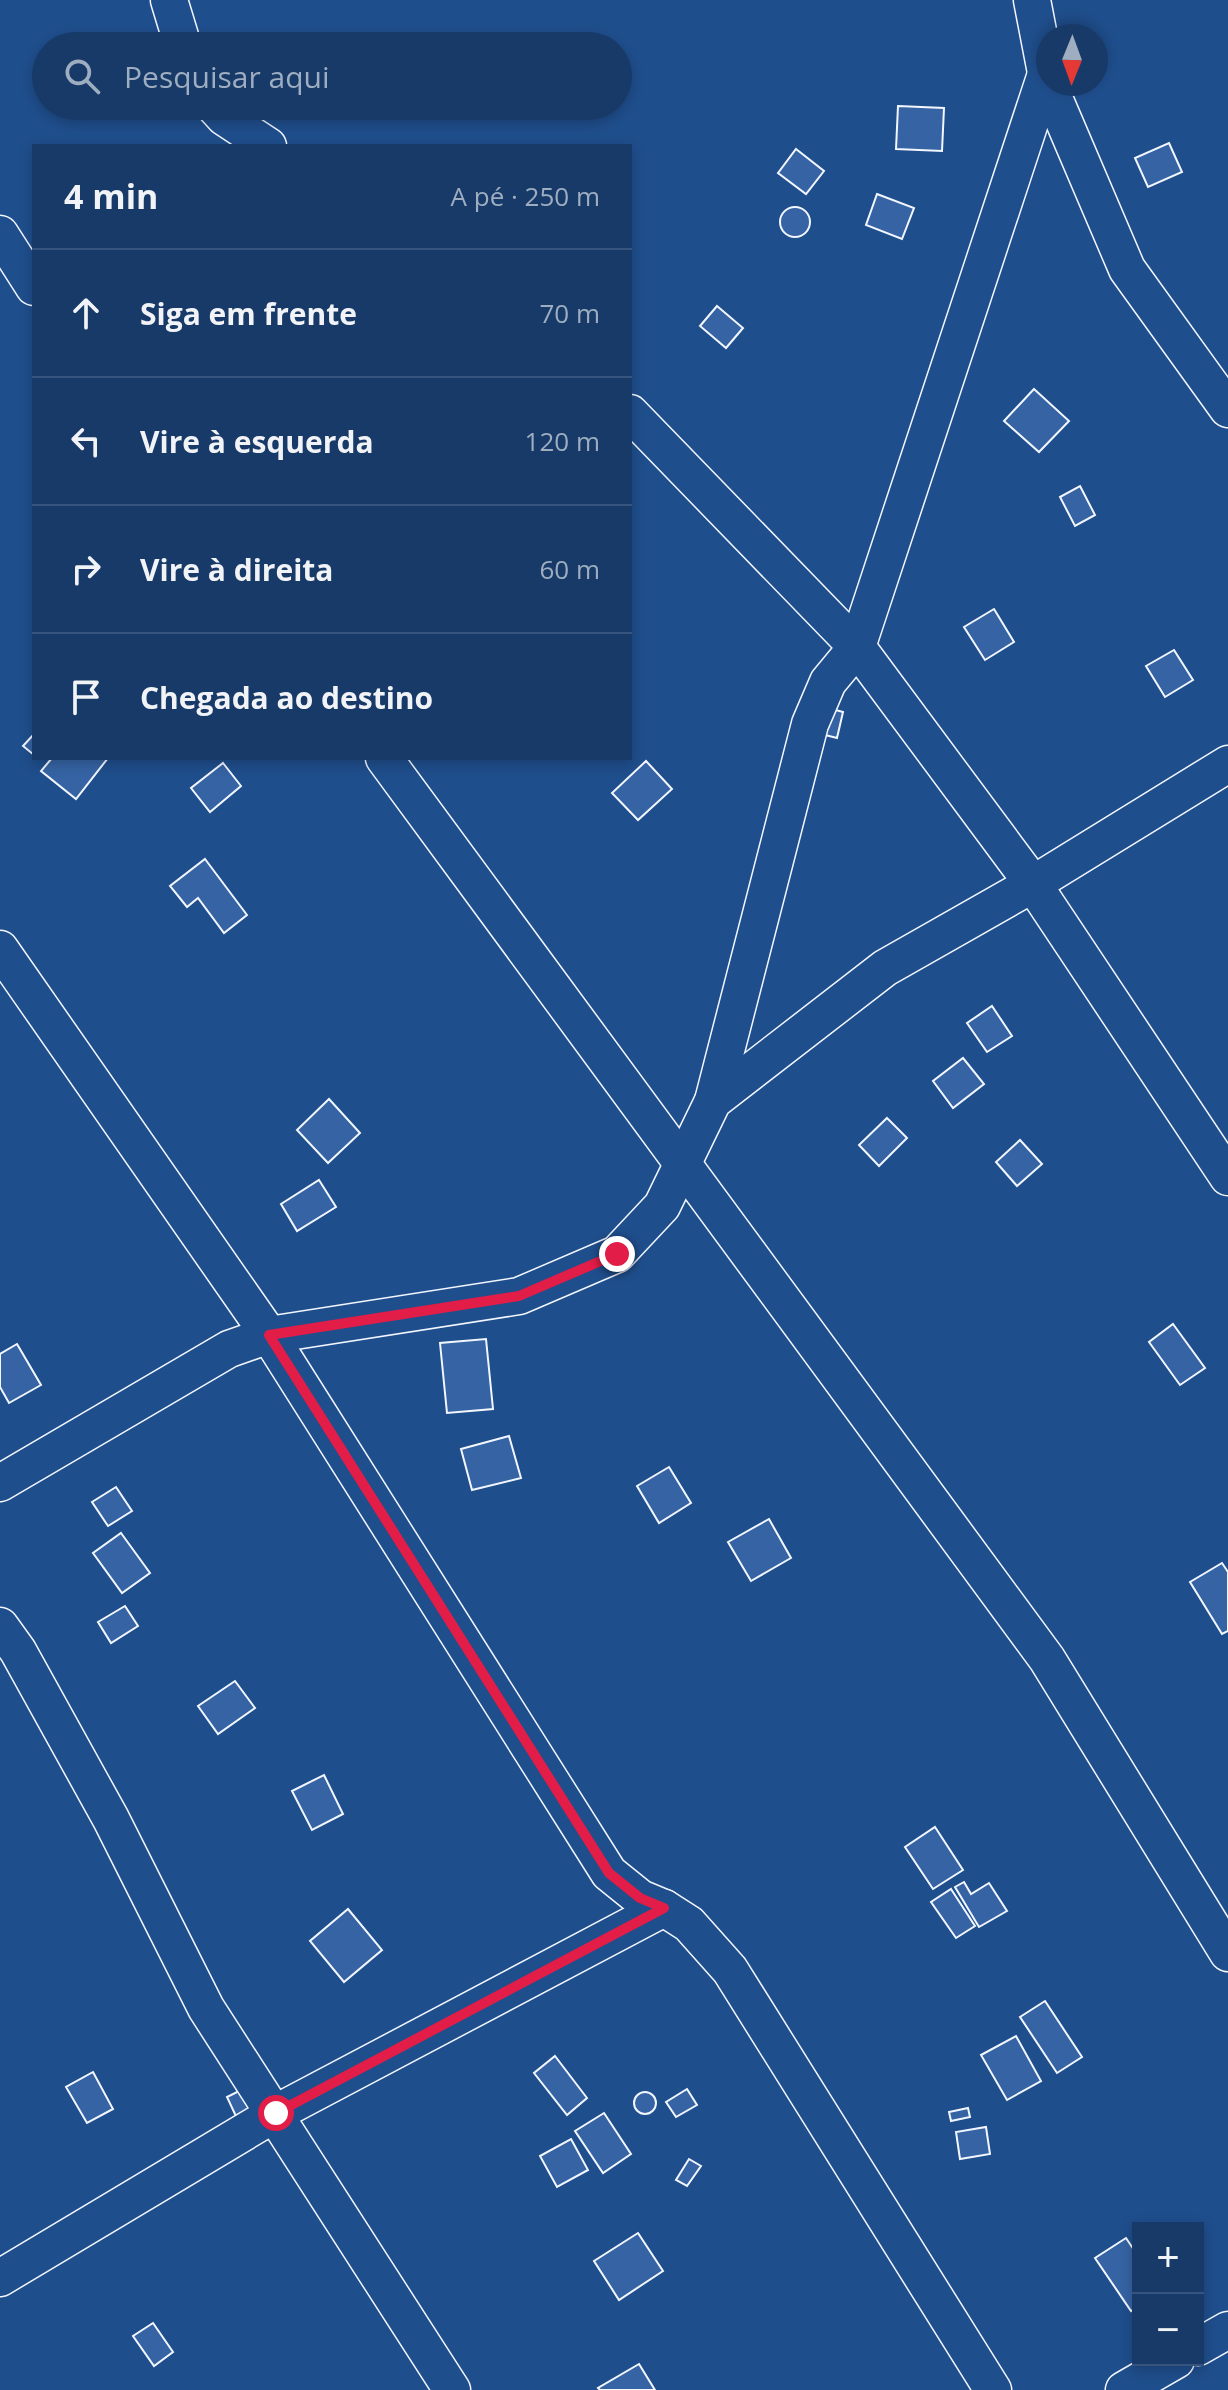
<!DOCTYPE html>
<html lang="pt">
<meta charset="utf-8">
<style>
body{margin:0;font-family:"Open Sans",sans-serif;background:#244571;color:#f1f3f6}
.controls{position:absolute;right:24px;bottom:24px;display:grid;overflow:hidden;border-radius:0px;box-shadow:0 4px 12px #0003}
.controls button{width:72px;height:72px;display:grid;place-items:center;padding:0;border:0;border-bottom:2px solid #36547d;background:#173a69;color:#f1f3f6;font:40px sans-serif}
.compass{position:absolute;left:1036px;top:24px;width:72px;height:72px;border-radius:50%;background:#173a69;box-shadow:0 4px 12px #0003;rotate:181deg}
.stop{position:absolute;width:24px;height:24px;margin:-18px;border:6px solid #e11d48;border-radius:50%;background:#fff}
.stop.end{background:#e11d48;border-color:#fff;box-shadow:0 2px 8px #0008}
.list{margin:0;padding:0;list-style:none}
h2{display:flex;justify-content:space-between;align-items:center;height:104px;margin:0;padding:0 32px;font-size:34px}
h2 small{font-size:26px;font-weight:400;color:#9eadc0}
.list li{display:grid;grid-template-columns:52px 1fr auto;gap:24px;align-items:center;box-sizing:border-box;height:128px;padding:0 32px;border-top:2px solid #36547d}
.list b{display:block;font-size:30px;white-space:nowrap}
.list em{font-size:26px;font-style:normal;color:#9eadc0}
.icon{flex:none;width:44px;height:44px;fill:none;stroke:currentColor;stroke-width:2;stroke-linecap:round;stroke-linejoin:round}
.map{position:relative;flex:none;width:1228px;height:2390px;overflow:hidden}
.search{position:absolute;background:#173a69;box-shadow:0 4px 12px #0003;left:32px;top:32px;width:600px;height:88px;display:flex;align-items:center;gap:20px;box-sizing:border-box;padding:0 28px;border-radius:44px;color:#9eadc0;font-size:30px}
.panel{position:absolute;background:#173a69;box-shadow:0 4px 12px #0003;left:32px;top:144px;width:600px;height:616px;border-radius:0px}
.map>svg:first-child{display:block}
.building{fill:#3563a3;stroke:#f2f6ff;stroke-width:2}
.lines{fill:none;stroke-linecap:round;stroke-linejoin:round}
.street-casing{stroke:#f2f6ff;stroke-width:39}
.street{stroke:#1f4e8c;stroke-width:36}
.route{stroke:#e11d48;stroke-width:10}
</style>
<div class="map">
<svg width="1228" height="2390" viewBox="0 0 1228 2390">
<rect width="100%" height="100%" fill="#1f4e8c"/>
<g class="building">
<path d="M898 106 944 108 942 151 896 149Z"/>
<path d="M1169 143 1182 172 1148 187 1135 158Z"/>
<path d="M796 149 824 171 806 194 778 173Z"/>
<path d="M877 194 914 208 902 239 866 225Z"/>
<circle cx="795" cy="222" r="15"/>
<path d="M717 306 743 328 726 348 700 326Z"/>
<path d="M1034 389 1069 421 1039 452 1004 421Z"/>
<path d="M1080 486 1095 515 1075 526 1060 497Z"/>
<path d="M994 609 1014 642 985 660 964 627Z"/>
<path d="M1174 650 1193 680 1165 697 1146 666Z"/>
<path d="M832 709 843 712 837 738 825 735Z"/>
<path d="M34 734V755L23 746Z"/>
<path d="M52 758H108L76 799 41 771Z"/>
<path d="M646 761 672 789 638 820 612 793Z"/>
<path d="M223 763 241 786 210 812 191 788Z"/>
<path d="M205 859 247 915 224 933 198 898 187 907 170 886Z"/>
<path d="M992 1006 1012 1036 987 1052 967 1023Z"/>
<path d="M963 1058 984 1084 953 1108 933 1081Z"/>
<path d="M329 1099 360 1133 328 1163 297 1130Z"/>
<path d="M887 1118 907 1138 879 1166 859 1145Z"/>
<path d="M1020 1140 1042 1164 1017 1186 996 1162Z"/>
<path d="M319 1180 336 1207 297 1231 281 1204Z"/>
<path d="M1173 1324 1205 1368 1180 1385 1149 1342Z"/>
<path d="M486 1339 493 1409 447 1413 440 1343Z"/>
<path d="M17 1344 41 1385 9 1403 0 1387V1354Z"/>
<path d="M509 1436 521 1478 472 1490 461 1449Z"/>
<path d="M669 1467 691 1503 659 1523 637 1486Z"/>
<path d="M116 1487 132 1511 108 1526 92 1502Z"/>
<path d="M769 1519 791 1558 751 1581 728 1542Z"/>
<path d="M121 1533 150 1573 122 1593 93 1553Z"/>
<path d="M1222 1563 1228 1572V1631L1222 1634 1190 1582Z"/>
<path d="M125 1606 138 1626 111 1643 98 1622Z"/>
<path d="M235 1681 255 1708 218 1734 198 1706Z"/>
<path d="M324 1775 343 1814 312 1830 292 1791Z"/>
<path d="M935 1827 963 1870 933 1889 905 1847Z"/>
<path d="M964 1882 971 1894 989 1883 1007 1911 979 1927 955 1887Z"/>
<path d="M951 1889 975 1926 956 1938 931 1902Z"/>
<path d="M348 1909 382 1950 344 1982 310 1941Z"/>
<path d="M1045 2001 1082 2057 1057 2073 1020 2017Z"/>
<path d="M1016 2036 1041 2081 1007 2100 981 2055Z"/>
<path d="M555 2056 587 2098 567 2115 534 2073Z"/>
<path d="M93 2072 113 2109 87 2123 66 2087Z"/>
<path d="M253 2084 267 2115 241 2127 227 2097Z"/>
<path d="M687 2089 697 2105 676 2117 666 2102Z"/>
<circle cx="645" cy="2103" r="11"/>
<path d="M968 2108 970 2117 951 2121 949 2112Z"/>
<path d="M604 2113 631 2154 603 2173 575 2131Z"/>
<path d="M986 2127 990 2154 960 2159 956 2132Z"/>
<path d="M571 2139 588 2170 557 2187 540 2156Z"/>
<path d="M689 2159 701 2166 687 2186 676 2180Z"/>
<path d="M638 2233 663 2271 619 2300 594 2261Z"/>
<path d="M1126 2238 1138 2256V2306L1131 2311 1095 2258Z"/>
<path d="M153 2323 173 2352 154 2366 133 2336Z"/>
<path d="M639 2364 655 2390H600L598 2388Z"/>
</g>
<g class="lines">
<g class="street-casing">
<g id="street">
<path d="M169 0 183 46"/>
<path d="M1032 0 1048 83"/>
<path d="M1045 77 857 647 1033 884 1228 1177"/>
<path d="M1048 84 1127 269 1228 409"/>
<path d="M214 106 224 117 268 146"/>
<path d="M0 234 34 287"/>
<path d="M630 413 857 647 828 682 810 724 713 1101"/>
<path d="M384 758 1047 1659 1228 1953"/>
<path d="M0 949 269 1335 609 1873 640 1898 664 1908 689 1924 730 1970 993 2390"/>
<path d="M0 1483 229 1349 269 1335 519 1296 617 1254 662 1206 713 1101 885 968 1033 884 1228 764"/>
<path d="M0 1626 18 1651 111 1819 206 2008 452 2390"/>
<path d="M0 2278 276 2113 664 1908"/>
<path d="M1198 2347 1228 2330"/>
<path d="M1124 2390 1176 2360"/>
</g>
</g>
<use href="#street" class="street"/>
</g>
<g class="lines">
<path class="route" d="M276 2113 664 1908 640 1898 609 1873 269 1335 519 1296 617 1254"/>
</g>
</svg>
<div class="controls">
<button>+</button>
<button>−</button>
</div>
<svg class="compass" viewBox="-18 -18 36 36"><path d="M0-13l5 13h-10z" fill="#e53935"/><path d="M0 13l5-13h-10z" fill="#9eadc0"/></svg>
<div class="stop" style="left:276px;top:2113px"></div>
<div class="stop end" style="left:617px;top:1254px"></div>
<div class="search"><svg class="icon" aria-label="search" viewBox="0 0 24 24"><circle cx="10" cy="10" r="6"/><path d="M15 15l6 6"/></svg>Pesquisar aqui</div>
<section class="panel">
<h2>4 min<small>A pé · 250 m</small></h2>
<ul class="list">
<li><svg class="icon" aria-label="ahead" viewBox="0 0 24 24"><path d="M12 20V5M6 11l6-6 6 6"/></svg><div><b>Siga em frente</b></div><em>70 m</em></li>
<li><svg class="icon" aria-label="left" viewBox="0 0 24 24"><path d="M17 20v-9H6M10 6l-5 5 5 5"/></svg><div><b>Vire à esquerda</b></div><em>120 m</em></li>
<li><svg class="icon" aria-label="right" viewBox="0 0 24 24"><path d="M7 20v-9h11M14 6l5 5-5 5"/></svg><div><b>Vire à direita</b></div><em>60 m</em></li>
<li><svg class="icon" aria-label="arrive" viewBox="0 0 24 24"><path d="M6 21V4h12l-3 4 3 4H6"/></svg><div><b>Chegada ao destino</b></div></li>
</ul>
</section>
</div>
